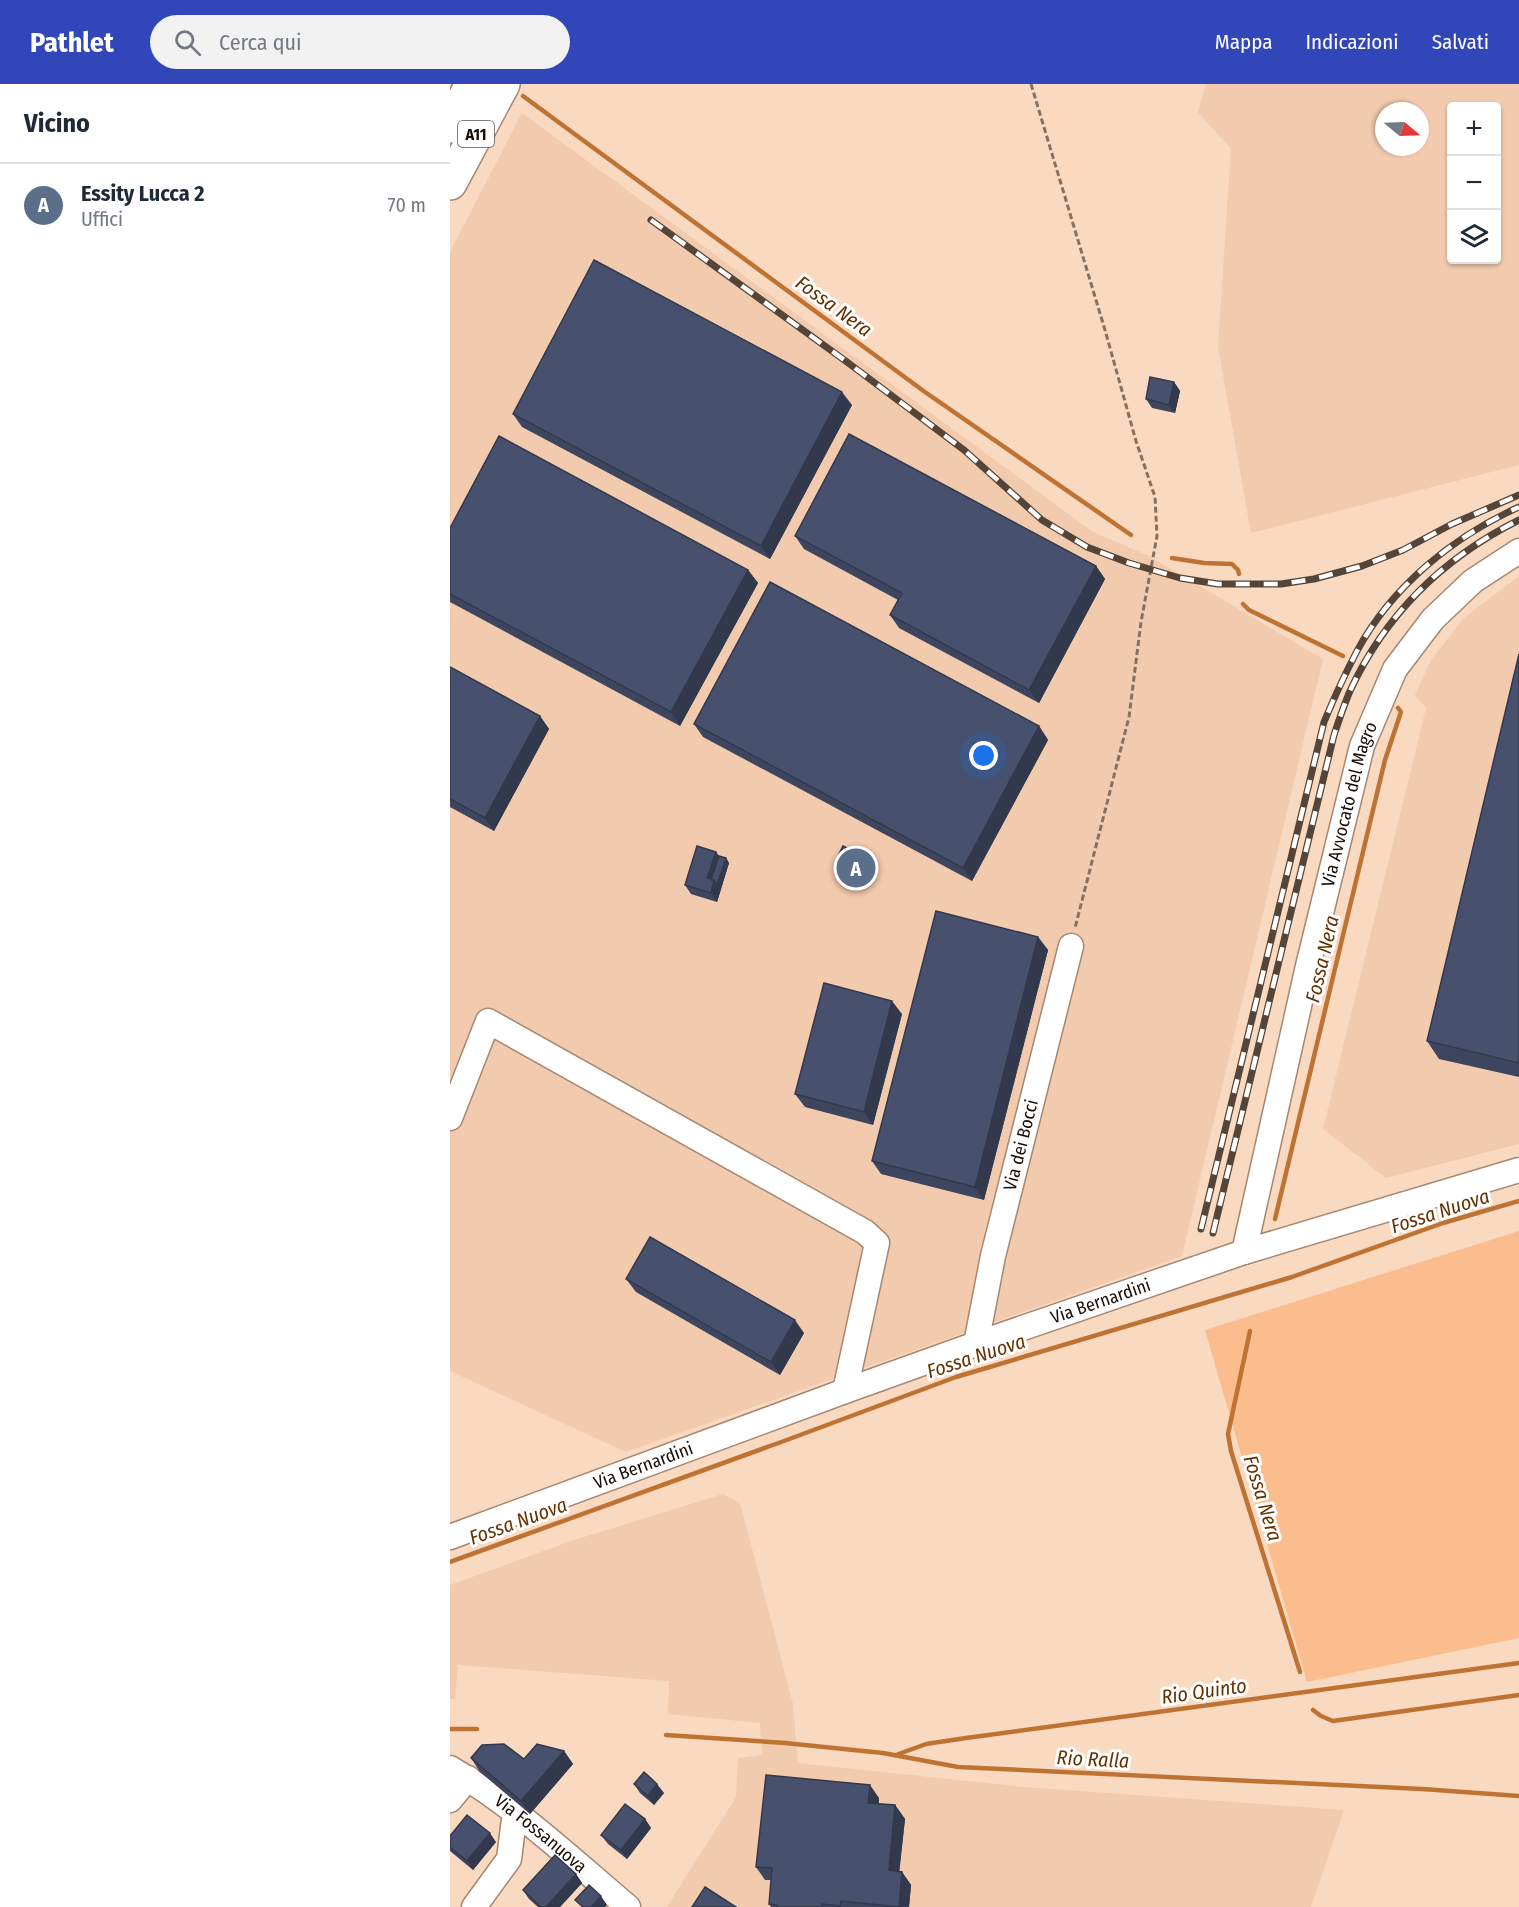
<!DOCTYPE html>
<html lang="it">
<meta charset="utf-8">
<style>
body{margin:0;font-family:"Fira Sans Condensed",sans-serif;background:#f2f2f3;color:#1f2937}
.controls{position:absolute;right:18px;top:18px;display:grid;overflow:hidden;border-radius:6px;box-shadow:0 2px 4px #0004}
.controls button{width:54px;height:54px;display:grid;place-items:center;padding:0;border:0;border-bottom:2px solid #e0e1e3;background:#fff;color:#1f2937;font:30px sans-serif}
.compass{position:absolute;left:925px;top:18px;width:54px;height:54px;border-radius:50%;background:#fff;box-shadow:0 2px 4px #0004;rotate:109deg}
.you{position:absolute;left:534px;top:672px;width:21px;height:21px;margin:-15px;border:4px solid #fff;border-radius:50%;background:#1a73e8;box-shadow:0 0 0 9px #1a73e833}
.badge{display:grid;place-items:center;width:39px;height:39px;border-radius:50%;background:#3147b9;color:#fff;font-size:20px;font-weight:700}
.pin{position:absolute;translate:-50% -50%;border:3px solid #fff;box-shadow:0 2px 6px #0006}
.list{margin:0;padding:0;list-style:none}
h2{display:flex;justify-content:space-between;align-items:center;height:78px;margin:0;padding:0 24px;font-size:26px}
h2 small{font-size:20px;font-weight:400;color:#747a83}
.list li{display:grid;grid-template-columns:39px 1fr auto;gap:18px;align-items:center;box-sizing:border-box;height:84px;padding:0 24px;border-top:2px solid #e0e1e3}
.list b{display:block;font-size:22px;white-space:nowrap}
.list p{margin:0;font-size:20px;white-space:nowrap;color:#747a83}
.list em{font-size:20px;font-style:normal;color:#747a83}
.icon{flex:none;width:33px;height:33px;fill:none;stroke:currentColor;stroke-width:2;stroke-linecap:round;stroke-linejoin:round}
.map{position:relative;flex:none;width:1069px;height:1823px;overflow:hidden}
header{display:flex;align-items:center;gap:36px;box-sizing:border-box;height:84px;padding:0 30px;background:#3147b9;color:#fff}
header strong{font-size:28px}
nav{display:flex;gap:33px;margin-inline-start:auto;font-size:21px}
.search{width:420px;height:54px;background:#f2f2f3;display:flex;align-items:center;gap:15px;box-sizing:border-box;padding:0 21px;border-radius:33px;color:#747a83;font-size:22px}
main{display:flex}
aside{flex:1;background:#fff}
.map>svg:first-child{display:block}
.built{fill:#f2caae;fill-rule:evenodd}
.green{fill:#fcbd8e}
.lines{fill:none;stroke-linecap:round;stroke-linejoin:round}
.stream{stroke:#be7333;stroke-width:4.5}
.minor-casing{stroke:#a68771;stroke-width:27}
.highway-casing{stroke:#a68771;stroke-width:36}
.path{stroke:#867161;stroke-width:3;stroke-dasharray:6 3;stroke-linecap:butt}
.minor{stroke:#fff;stroke-width:24}
.highway{stroke:#fff;stroke-width:33}
.rail-casing{stroke:#554539;stroke-width:7}
.rail{stroke:#fff;stroke-width:4.5;stroke-dasharray:14;stroke-linecap:butt}
.wall{fill:#3d465e}
.shaded-wall{fill:#32394c}
.building{fill:#47516d;stroke:#32394c;stroke-width:1.5}
.labels{text-anchor:middle;dominant-baseline:central;stroke-width:6;stroke-linejoin:round;paint-order:stroke}
.shield{fill:#fff;stroke:#5e5651;stroke-width:1.5}
.shield-label{font-size:16px;font-weight:bold;fill:#190e07}
.street-label{font-size:18px;fill:#190e07;stroke:#fff}
.water-label{font-size:20px;font-style:italic;fill:#643200;stroke:#fff}
</style>
<header>
<strong>Pathlet</strong>
<div class="search"><svg class="icon" aria-label="search" viewBox="0 0 24 24"><circle cx="10" cy="10" r="6"/><path d="M15 15l6 6"/></svg>Cerca qui</div>
<nav><a>Mappa</a><a>Indicazioni</a><a>Salvati</a></nav>
</header>
<main>
<aside>
<h2>Vicino<small></small></h2>
<ul class="list">
<li><span class="badge" style="background:#5c6f8a">A</span><div><b>Essity Lucca 2</b><p>Uffici</p></div><em>70 m</em></li>
</ul>
</aside>
<div class="map">
<svg width="1069" height="1823" viewBox="0 0 1069 1823">
<rect width="100%" height="100%" fill="#fad9c1"/>
<g class="built">
<path d="M756 0H1069V381L801 449 768 263 781 65 748 28ZM1046 22V176H1002V22ZM934 27H970V63H934Z"/>
<path d="M72 29 643 448 697 471 873 575 732 1172 176 1368 0 1287V168Z"/>
<path d="M1069 492V1060L936 1094 873 1045 976 624 965 611 981 576 1014 534Z"/>
<path d="M273 1410 290 1419 343 1620 348 1679 574 1703 894 1726 861 1823H217L286 1713 288 1674 312 1671 310 1639 218 1630 219 1597 8 1581 5 1615H0V1501L121 1457Z"/>
</g>
<path class="green" d="M1069 1147V1554L857 1598 755 1246Z"/>
<g class="lines">
<g class="stream">
<path d="M73 12 475 308 681 451"/>
<path d="M722 474 754 479 782 480 788 486 789 490"/>
<path d="M793 520 799 526 893 572"/>
<path d="M825 1135 935 676 951 628 948 624"/>
<path d="M800 1247 778 1350 781 1367 850 1588"/>
<path d="M0 1478 334 1357 506 1293 842 1193 993 1139 1069 1117"/>
<path d="M863 1626 871 1632 883 1637 1069 1611"/>
<path d="M0 1645H27"/>
<path d="M216 1651 335 1659 433 1669 508 1683 972 1705 1069 1712"/>
<path d="M446 1671 476 1660 516 1654 1069 1579"/>
</g>
<g class="minor-casing">
<g id="minor">
<path d="M0 1034 38 937 415 1148 427 1159 395 1307"/>
<path id="s1" d="M794 1168 858 882 912 662 945 585 983 535 1023 497 1069 467"/>
<path id="s2" d="M526 1260 543 1172 621 862"/>
<path id="s3" d="M0 1453 395 1307 526 1260 794 1168 1069 1086"/>
<path id="s4" d="M0 1684C65 1722 120 1774 178 1823"/>
<path d="M0 1716 18 1694"/>
<path d="M24 1823 59 1775 65 1727"/>
</g>
</g>
<g class="highway-casing">
<g id="highway">
<path d="M0 42 22 0"/>
<path d="M0 99 53 0"/>
</g>
</g>
<path class="path" d="M581 0 655 246 686 357 705 413 707 452 691 538 679 633 625 844"/>
<use href="#minor" class="minor"/>
<use href="#highway" class="highway"/>
<g class="rail-casing">
<g id="rail">
<path d="M201 136 397 278 514 366 592 436 637 463 679 479 730 494 768 500H831L864 495 912 482 953 466 1002 440 1069 411"/>
<path d="M751 1145 874 638C884 614 895 590 907 567 942 502 1003 453 1069 423"/>
<path d="M763 1149 884 651C889 636 894 621 900 607 936 529 993 474 1069 436"/>
</g>
</g>
<use href="#rail" class="rail"/>
</g>
<g class="wall">
<path d="M724 298 730 307 725 329 702 324 696 315Z"/>
<path d="M402 321 320 475 72 343 63 330Z"/>
<path d="M0 444 298 486 308 499 230 642 0 518Z"/>
<path d="M345 452 646 482 655 495 589 619 449 544 440 531 448 516 354 465Z"/>
<path d="M1069 570V993L989 975 977 957Z"/>
<path d="M0 583 90 632 99 645 44 747 0 723Z"/>
<path d="M244 640 589 642 598 656 522 797 253 653Z"/>
<path d="M266 768 269 772 276 774 279 779 267 818 241 810 235 801Z"/>
<path d="M411 771 418 780 410 794 393 785 386 776Z"/>
<path d="M588 853 598 866 534 1116 431 1090 422 1077Z"/>
<path d="M452 930 423 1041 355 1023 345 1010Z"/>
<path d="M176 1195 354 1249 330 1291 186 1208Z"/>
<path d="M114 1667 123 1680 80 1730 30 1688 21 1674 74 1675Z"/>
<path d="M184 1700 214 1709 204 1721 190 1709Z"/>
<path d="M429 1714V1720L445 1721 455 1735 449 1788H452L461 1801 459 1823H321L319 1820 321 1796H315L306 1783Z"/>
<path d="M195 1735 201 1744 177 1775 158 1760 151 1751Z"/>
<path d="M0 1752 46 1758 23 1786 0 1767Z"/>
<path d="M126 1790 132 1799 110 1823H88L79 1815 73 1806Z"/>
</g>
<g class="shaded-wall">
<path d="M724 298 730 307 725 329 719 321Z"/>
<path d="M392 308 402 321 320 475 311 462Z"/>
<path d="M646 482 655 495 589 619 579 606Z"/>
<path d="M298 486 308 499 230 642 221 628Z"/>
<path d="M90 632 99 645 44 747 35 734Z"/>
<path d="M589 642 598 656 522 797 513 784Z"/>
<path d="M266 768 273 777 265 798 271 805 267 818 261 809 257 794Z"/>
<path d="M411 771 418 780 410 794 404 786Z"/>
<path d="M276 774 279 779 271 805 267 801Z"/>
<path d="M588 853 598 866 534 1116 525 1103Z"/>
<path d="M442 917 452 930 423 1041 414 1028Z"/>
<path d="M345 1236 354 1249 330 1291 321 1278Z"/>
<path d="M114 1667 123 1680 80 1730 71 1717Z"/>
<path d="M207 1700 214 1709 204 1721 198 1712Z"/>
<path d="M420 1701 429 1714 427 1732 418 1719Z"/>
<path d="M445 1721 455 1735 448 1800 439 1786Z"/>
<path d="M195 1735 201 1744 177 1775 171 1766Z"/>
<path d="M40 1749 46 1758 23 1786 17 1777Z"/>
<path d="M452 1788 461 1801 459 1823H449Z"/>
<path d="M126 1790 132 1799 110 1823H96Z"/>
<path d="M151 1812 157 1821 155 1823H141Z"/>
</g>
<g class="building">
<path d="M144 176 392 308 311 462 63 330Z"/>
<path d="M700 293 724 298 719 321 696 315Z"/>
<path d="M399 350 646 482 579 606 440 531 452 509 345 452Z"/>
<path d="M49 352 298 486 221 628 0 510V444Z"/>
<path d="M320 498 589 642 513 784 244 640Z"/>
<path d="M1069 570V979L977 957Z"/>
<path d="M0 583 90 632 35 734 0 715Z"/>
<path d="M247 762 266 768 257 794 264 796 261 809 235 801Z"/>
<path d="M393 762 411 771 404 786 386 776Z"/>
<path d="M269 772 276 774 267 801 264 796H261Z"/>
<path d="M486 827 588 853 525 1103 422 1077Z"/>
<path d="M374 899 442 917 414 1028 345 1010Z"/>
<path d="M200 1153 345 1236 321 1278 176 1195Z"/>
<path d="M54 1660 74 1675 87 1660 114 1667 71 1717 21 1674 32 1661Z"/>
<path d="M194 1688 207 1700 198 1712 184 1700Z"/>
<path d="M316 1691 420 1701 418 1719 445 1721 439 1786 452 1788 449 1823 391 1817 390 1822 372 1820V1823H327V1821L319 1820 322 1784 306 1783Z"/>
<path d="M175 1720 195 1735 171 1766 151 1751Z"/>
<path d="M17 1731 40 1749 17 1777 0 1763V1752Z"/>
<path d="M105 1771 126 1790 96 1823H91L73 1806Z"/>
<path d="M139 1801 151 1812 141 1823H133L125 1816Z"/>
<path d="M255 1803 286 1823H242Z"/>
</g>
<g class="labels">
<rect class="shield" x="8" y="37" width="36" height="26" rx="4.5"/>
<g class="shield-label">
<text x="26" y="50">A11</text>
</g>
<g class="street-label">
<text stroke="none"><textPath href="#s1" startOffset="460">Via Avvocato del Magro</textPath></text>
<text stroke="none"><textPath href="#s2" startOffset="204">Via dei Bocci</textPath></text>
<text stroke="none"><textPath href="#s3" startOffset="692">Via Bernardini</textPath></text>
<text stroke="none"><textPath href="#s3" startOffset="206">Via Bernardini</textPath></text>
<text stroke="none"><textPath href="#s4" startOffset="112">Via Fossanuova</textPath></text>
</g>
<g class="water-label">
<text transform="translate(384 222) rotate(36)">Fossa Nera</text>
<text transform="translate(872 875) rotate(-77)">Fossa Nera</text>
<text transform="translate(990 1127) rotate(-18)">Fossa Nuova</text>
<text transform="translate(526 1272) rotate(-18)">Fossa Nuova</text>
<text transform="translate(813 1414) rotate(73)">Fossa Nera</text>
<text transform="translate(68 1437) rotate(-20)">Fossa Nuova</text>
<text transform="translate(754 1607) rotate(-8)">Rio Quinto</text>
<text transform="translate(643 1675) rotate(3)">Rio Ralla</text>
</g>
</g>
</svg>
<div class="controls">
<button>+</button>
<button>−</button>
<button><svg class="icon" aria-label="layers" viewBox="0 0 24 24"><path d="M12 4l9 5-9 5-9-5zM3 14l9 5 9-5"/></svg></button>
</div>
<svg class="compass" viewBox="-18 -18 36 36"><path d="M0-13l5 13h-10z" fill="#e53935"/><path d="M0 13l5-13h-10z" fill="#747a83"/></svg>
<div class="you"></div>
<div class="pin badge" style="left:406px;top:784px;background:#5c6f8a">A</div>
</div>
</main>
